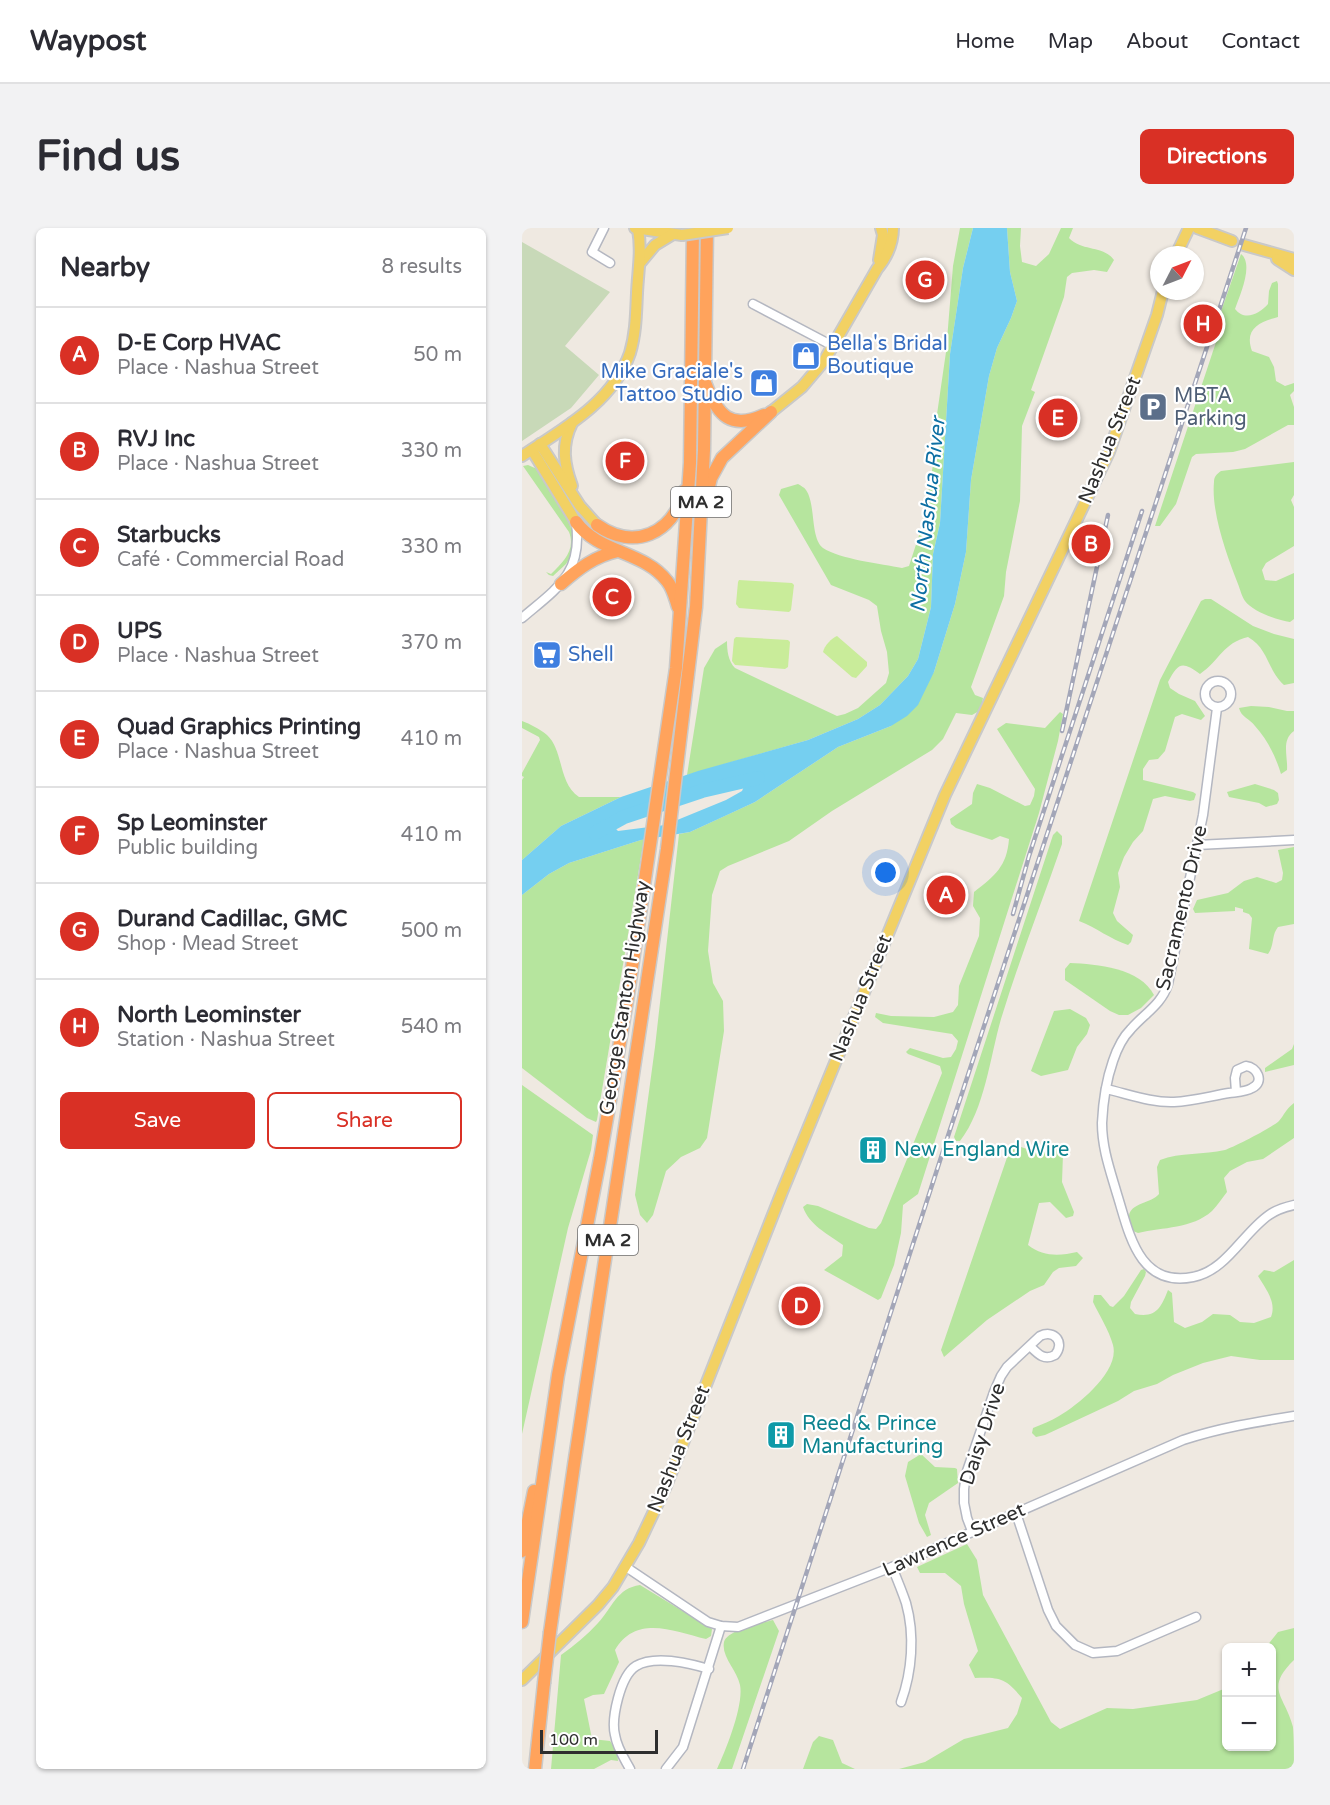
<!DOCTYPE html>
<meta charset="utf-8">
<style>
body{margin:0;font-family:"Varela Round",sans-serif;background:#f2f2f3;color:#2b2b33}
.controls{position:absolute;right:18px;bottom:18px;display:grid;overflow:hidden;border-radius:9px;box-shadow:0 2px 4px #0004}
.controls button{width:54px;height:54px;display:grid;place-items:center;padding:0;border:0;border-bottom:2px solid #e1e1e2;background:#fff;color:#2b2b33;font:30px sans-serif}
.compass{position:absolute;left:628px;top:18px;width:54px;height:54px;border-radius:50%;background:#fff;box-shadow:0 2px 4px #0004;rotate:48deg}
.scale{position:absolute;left:18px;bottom:15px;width:118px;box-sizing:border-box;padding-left:6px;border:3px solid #2e2e2e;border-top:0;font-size:16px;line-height:21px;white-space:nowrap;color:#2e2e2e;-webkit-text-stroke:4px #fff;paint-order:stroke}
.you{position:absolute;left:364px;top:645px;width:21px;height:21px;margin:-15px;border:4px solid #fff;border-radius:50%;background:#1a73e8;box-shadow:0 0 0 9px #1a73e833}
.badge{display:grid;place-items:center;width:39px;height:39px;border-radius:50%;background:#d93025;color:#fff;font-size:20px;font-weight:700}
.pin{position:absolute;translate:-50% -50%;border:3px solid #fff;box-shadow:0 2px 6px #0006}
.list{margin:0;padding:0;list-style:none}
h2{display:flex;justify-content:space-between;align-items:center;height:78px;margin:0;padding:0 24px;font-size:26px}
h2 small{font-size:20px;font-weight:400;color:#7c7c81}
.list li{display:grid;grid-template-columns:39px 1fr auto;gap:18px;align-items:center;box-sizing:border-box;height:96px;padding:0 24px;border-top:2px solid #e1e1e2}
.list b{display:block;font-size:22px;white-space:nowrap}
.list p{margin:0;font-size:20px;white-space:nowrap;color:#7c7c81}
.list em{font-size:20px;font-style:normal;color:#7c7c81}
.actions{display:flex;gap:12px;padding:18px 24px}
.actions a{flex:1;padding:14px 0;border:2px solid #d93025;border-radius:9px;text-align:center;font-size:21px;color:#d93025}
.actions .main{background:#d93025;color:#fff}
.map{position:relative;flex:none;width:772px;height:1541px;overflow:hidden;border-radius:9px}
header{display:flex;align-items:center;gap:36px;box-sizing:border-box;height:84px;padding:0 30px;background:#fff;border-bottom:2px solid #e1e1e2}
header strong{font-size:28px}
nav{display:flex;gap:33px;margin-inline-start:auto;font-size:21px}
.intro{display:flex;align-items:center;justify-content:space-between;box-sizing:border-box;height:144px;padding:0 36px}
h1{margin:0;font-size:42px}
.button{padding:15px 27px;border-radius:9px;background:#d93025;color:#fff;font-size:21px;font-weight:700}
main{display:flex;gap:36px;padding:0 36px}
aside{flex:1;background:#fff;border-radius:9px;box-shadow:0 2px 4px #0004}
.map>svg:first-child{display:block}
.green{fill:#b6e59e}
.cemetery{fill:#c8d9b8}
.pitch{fill:#c9ec9a}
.water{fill:#75cff0;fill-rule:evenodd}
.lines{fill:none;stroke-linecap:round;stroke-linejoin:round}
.river{stroke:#75cff0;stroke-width:14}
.minor-casing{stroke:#b4b7c1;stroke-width:11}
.major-casing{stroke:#c9c9c9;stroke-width:14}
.highway-casing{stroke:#c9c9c9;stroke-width:15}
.minor{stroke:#fff;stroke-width:8}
.major{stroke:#f2d163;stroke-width:10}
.highway{stroke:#ffa35c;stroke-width:12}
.rail-casing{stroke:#a3a6b8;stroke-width:4.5}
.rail{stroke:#fff;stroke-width:2;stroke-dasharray:7;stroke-linecap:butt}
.major-bridge-casing{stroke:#c9c9c9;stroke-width:14;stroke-linecap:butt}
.highway-bridge-casing{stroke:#c9c9c9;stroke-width:15;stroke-linecap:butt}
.major-bridge{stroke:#f2d163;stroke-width:10}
.highway-bridge{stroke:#ffa35c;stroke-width:12}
.labels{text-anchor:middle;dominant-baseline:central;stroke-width:4.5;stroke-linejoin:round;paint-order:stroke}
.shield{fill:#fff;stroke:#6d6d6d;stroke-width:1.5}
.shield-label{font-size:18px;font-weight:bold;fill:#2e2e2e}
.shop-label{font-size:20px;fill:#366cbe;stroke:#fff;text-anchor:start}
.service-label{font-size:20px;fill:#4e5e75;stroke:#fff;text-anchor:start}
.street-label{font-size:20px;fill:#2e2e2e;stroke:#fff}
.culture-label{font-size:20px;fill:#0d838f;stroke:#fff;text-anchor:start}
.water-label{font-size:21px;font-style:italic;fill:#0d6fa3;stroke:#fff}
</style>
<header>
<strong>Waypost</strong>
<nav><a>Home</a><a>Map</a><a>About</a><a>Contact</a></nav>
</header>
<div class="intro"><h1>Find us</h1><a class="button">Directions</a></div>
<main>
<aside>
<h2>Nearby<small>8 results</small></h2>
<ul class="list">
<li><span class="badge">A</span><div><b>D-E Corp HVAC</b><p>Place · Nashua Street</p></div><em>50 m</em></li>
<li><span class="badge">B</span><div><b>RVJ Inc</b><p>Place · Nashua Street</p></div><em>330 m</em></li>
<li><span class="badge">C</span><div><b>Starbucks</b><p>Café · Commercial Road</p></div><em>330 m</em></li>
<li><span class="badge">D</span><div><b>UPS</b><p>Place · Nashua Street</p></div><em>370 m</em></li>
<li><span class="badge">E</span><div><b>Quad Graphics Printing</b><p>Place · Nashua Street</p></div><em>410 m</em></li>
<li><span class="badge">F</span><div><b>Sp Leominster</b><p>Public building</p></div><em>410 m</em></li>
<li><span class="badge">G</span><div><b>Durand Cadillac, GMC</b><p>Shop · Mead Street</p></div><em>500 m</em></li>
<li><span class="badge">H</span><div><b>North Leominster</b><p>Station · Nashua Street</p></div><em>540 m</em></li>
</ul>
<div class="actions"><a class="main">Save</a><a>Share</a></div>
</aside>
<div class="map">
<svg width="772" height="1541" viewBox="0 0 772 1541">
<rect width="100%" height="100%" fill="#efe9e1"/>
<g class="green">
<path d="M438 0H451L441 40 428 126 418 295 411 326 409 379 396 431 386 448 358 477 336 491 286 512 165 547 182 440 193 421 205 413C205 422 206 433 213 440L315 488 323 486 336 480 364 455 367 445 365 424 359 403 355 378 347 372 309 357 257 267 259 261 276 256C279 258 282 259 284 262 294 276 288 310 301 320 317 331 360 336 380 340L387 338 401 295 417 202 413 200 424 124 431 38Z"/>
<path d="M485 0H499L498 18 500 34 514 38 527 26 539 0H551L547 10C561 24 581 17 592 32L585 44 572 42 550 45 545 49 542 69 509 162 513 164 500 198 498 273 484 344 482 368 449 459 453 467 461 470 459 482 450 487 434 485 421 511 410 522 310 583 267 613 206 638 198 643 190 667 186 723 191 755 201 773 202 803 185 910 178 920 159 929 144 943 131 987 125 995 118 987 113 967 133 819 157 606 168 604 233 574 316 519 369 498 412 444 433 376 444 324 449 252 467 148 475 120 489 90 495 73 488 44Z"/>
<path d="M719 26C732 36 718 67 713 81 723 94 738 85 746 76L747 63 750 55 755 53 756 56V89C737 94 722 101 730 123L747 129 752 139 754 153 763 158 772 155V163L768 167 772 179V197H766L723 221 711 224 674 226 670 229 654 276 638 298H633L701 93 696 92Z"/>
<path d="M772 234V267L769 272 772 279V318L744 335 740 342 743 352 754 353 772 345V391L768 394C756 392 731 384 723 373 720 369 718 361 716 356 705 328 689 284 692 254 692 248 695 246 699 243Z"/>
<path d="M6 237 15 241 45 291 50 302 52 313 49 328 44 336 31 348 27 347 24 344 29 346C41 334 54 322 47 304L1 238Z"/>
<path d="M683 371H689L731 398 752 406 772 411V455L762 457C745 442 747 421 726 409 701 415 698 432 678 446 659 432 656 436 646 454L648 460 657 466 673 473 683 488 679 492 660 486 653 489 643 523 636 531 627 532 621 541V552L671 564 674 566 672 572 668 573 643 568 631 571 621 603 611 614 602 629 596 645 598 659 591 685 595 693 611 707 609 714 606 717C588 711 575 700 557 693L638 452 679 373Z"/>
<path d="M729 478 747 479 765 483H772V503C759 512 766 528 765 542L759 546C754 529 745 511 733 498 728 491 719 489 717 480Z"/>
<path d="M538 484 541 486 536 513 517 585 396 966 381 977 379 1005 372 1037 359 1070 356 1072 302 1042 320 1028 321 1017C306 1006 287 997 281 979L285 976 296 978 347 1000 354 1001 359 995 420 845 418 838 386 826 384 824 388 820 421 830 429 829 434 821 436 813 430 806 361 795 353 789 354 785 369 788 412 789 431 784 436 777 437 758 457 708 458 690 451 678 452 664C473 648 485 638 487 611L478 608 470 612 434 600 429 596 428 591 450 576 451 565 455 556 468 560 503 578 508 577 512 568 513 561 475 501 484 495 523 500Z"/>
<path d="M0 493C8 496 18 501 25 507 42 523 36 555 57 569H99L39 598 0 632V552L2 549 0 548V545L18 512 17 509 0 500Z"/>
<path d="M733 556 752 562 756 565 757 572 755 576 744 579 737 575 707 569 705 564Z"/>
<path d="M535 603 540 608V616C520 674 497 732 479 791 468 829 463 881 438 913H434L432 909 531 607Z"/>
<path d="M122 611 75 892 74 894 65 890 0 840V667L27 646 47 635Z"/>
<path d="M772 619V696L756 699C749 708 753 716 746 726L727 721 730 690 727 686 721 684V681L713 679V683L673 685 671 681 675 672 706 665 722 653 735 649 754 655 760 652 761 645 756 622Z"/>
<path d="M548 735C575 736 618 740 632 767L619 780 606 787H597L588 783 543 752V741Z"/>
<path d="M548 781 564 790 568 797 565 806 555 819 546 842 519 848 509 843 532 783Z"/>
<path d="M772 816V837L743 844V840L770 821Z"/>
<path d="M0 857 71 907 69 922 46 1000 0 1206Z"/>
<path d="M772 875V910L741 931 725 934 708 943 702 950 705 964C700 970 696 977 690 983 670 1001 641 999 616 1005L611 1003C610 999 607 993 607 988 608 975 630 975 637 966L635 939 638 932C658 924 682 927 703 922 712 919 751 899 757 893 763 886 763 882 772 875Z"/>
<path d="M490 915C497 918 506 923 514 922 520 922 527 920 534 919L541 926 540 954 552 984 551 988 544 990 528 974 517 975 506 1017C521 1029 538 1028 555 1024L561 1030 554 1038 537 1040 531 1044 522 1057 508 1063 465 1092 422 1129 419 1122Z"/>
<path d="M772 1032V1132H738L709 1128 681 1135 651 1147 635 1156 612 1163 596 1173 523 1207 514 1209 510 1205 511 1200C520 1196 529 1193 537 1188 557 1176 598 1143 591 1117 587 1102 577 1087 571 1074L572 1067H579L588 1078 591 1079 602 1068 619 1042 622 1041 624 1044 623 1048 609 1074 608 1080 613 1086C634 1090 639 1080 646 1062L650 1065 652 1094 663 1100 680 1094 691 1086 708 1087 718 1094 732 1095 749 1089C755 1074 743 1060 736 1048L742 1042 752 1044Z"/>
<path d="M399 1226 413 1239 433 1240 435 1241 436 1255 407 1275 403 1287 409 1307 405 1309 397 1295 383 1248 386 1234Z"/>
<path d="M445 1316 455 1332 461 1367 529 1494 538 1501 585 1480 611 1481 675 1472 704 1460V1518H750V1420L744 1419 756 1404 772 1400V1432C742 1461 763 1468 771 1499 772 1511 772 1528 772 1541H377L403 1534 442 1511 486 1500 495 1486 500 1470C484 1451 479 1449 453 1450L447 1437 456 1423 442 1376 439 1358 423 1345H398L395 1339Z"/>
<path d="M118 1357 190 1401 189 1408 184 1411C152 1403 114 1386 93 1422L97 1434 82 1466 71 1467 62 1471 70 1511 88 1513 95 1523 96 1533 89 1532 72 1541H29L39 1427C53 1417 65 1407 76 1395 90 1380 95 1360 118 1357Z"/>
<path d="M251 1392 257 1403 210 1541H195C204 1522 222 1477 218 1457 215 1442 199 1429 202 1414 205 1402 240 1395 251 1392Z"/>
<path d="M297 1508 311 1512 320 1535 333 1541H281L291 1514Z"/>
</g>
<path class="cemetery" d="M0 14 88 64 43 118 77 147 49 180 0 213Z"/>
<g class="pitch">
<path d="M217 352 270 355 272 357 269 382 267 384 217 380 214 376 216 354Z"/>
<path d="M315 408 345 434V438L334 450 330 449 301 424C302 418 310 410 315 408Z"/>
<path d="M214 409 266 412 268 414 266 439 263 441 213 437 210 433 212 411Z"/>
</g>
<path class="water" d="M451 0H485L488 44 495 73 489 90 475 120 467 148 449 252 444 324 433 376 412 444 396 477 385 488 369 498 316 519 233 574 205 587 168 604 119 612 47 635 27 646 0 667V632L39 598 99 569 176 543 286 512 336 491 358 477 386 448 396 431 409 379 411 326 418 295 428 126 441 40ZM208 550 216 551 223 556 220 563 204 572 143 597 96 603 88 595C124 572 167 562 208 550Z"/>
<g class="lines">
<path class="river" d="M73 605 102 589 180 563 236 550"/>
<g class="minor-casing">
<g id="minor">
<path d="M82 0 70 24 88 35"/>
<path d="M231 76 311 118"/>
<path d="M0 390C34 361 61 346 54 295"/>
<circle cx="696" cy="466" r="13"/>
<path d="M695 480 681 587 646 756C640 776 622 786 609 801 600 810 595 821 591 833 584 853 581 874 580 895 580 920 588 942 595 966 607 1004 616 1060 671 1049 704 1043 721 1005 747 987 754 982 763 979 772 977"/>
<path d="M675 617 772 612"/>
<path d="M584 861C606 866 630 875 652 874 671 873 689 868 707 865 714 864 724 864 730 860 743 854 735 839 724 838L715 842 713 850 714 864"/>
<path d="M494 1285 526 1382 534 1398 553 1417 571 1425 595 1423 674 1389"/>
<path d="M450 1303 445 1290 442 1275V1261L444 1246 472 1164 479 1148 485 1139 518 1108C533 1101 543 1115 533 1127 522 1133 516 1126 508 1118"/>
<path d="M104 1339 186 1394 199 1398 216 1399 370 1339 661 1212C697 1200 734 1194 772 1188"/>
<path d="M370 1339C375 1351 380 1363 384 1375 393 1407 390 1444 379 1474"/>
<path d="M108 1541C102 1530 95 1520 93 1507 89 1491 98 1448 114 1438 132 1427 167 1435 187 1441"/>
<path d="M144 1541 161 1519 199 1398"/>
</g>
</g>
<g class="major-casing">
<g id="major">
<path d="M113 0 160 7"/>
<path d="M675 0 710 13"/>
<path d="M722 17 772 31"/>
<path d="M654 27 667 0"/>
<path d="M755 31 772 42"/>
<path d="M357 32 361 7 359 0"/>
<path d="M118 35 133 17 151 6"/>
<path d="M249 184 280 159 302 133 355 41C365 29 371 16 371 0"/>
<path d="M50 195C39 217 42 236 50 258"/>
<path d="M18 216 58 278 75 297"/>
<path d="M10 222 54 294"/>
<path d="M0 228C41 201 91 174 108 125 114 105 114 85 115 65 116 42 120 24 116 1"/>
<path d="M0 1452 76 1377 91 1359 117 1315 144 1258 260 964 423 567 587 224 635 87 641 63"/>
</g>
</g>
<g class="highway-casing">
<g id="highway">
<path d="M184 157C196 188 209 202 242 187"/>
<path d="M185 267 189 250 200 230 249 184"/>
<path d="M54 294C76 325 122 323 145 353 151 360 153 370 156 379"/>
<path d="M75 297C112 323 151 306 162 263"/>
<path d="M39 356C56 341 73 328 96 323"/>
<path d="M0 1323 12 1263"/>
<path d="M0 1394 36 1147 78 931 106 767 154 440 168 235 171 0"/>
<path d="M28 1404 52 1237 145 621 174 379 182 222 185 0"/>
<path d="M13 1541 22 1455"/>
</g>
</g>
<use href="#minor" class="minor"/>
<use href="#major" class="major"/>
<use href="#highway" class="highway"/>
<g class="rail-casing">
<g id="rail">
<path d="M540 503 586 287"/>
<path d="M491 686 507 628 620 283"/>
<path d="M221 1541 424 914 724 0"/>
</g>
</g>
<use href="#rail" class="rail"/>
<g class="major-bridge-casing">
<path id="major-bridge" d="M160 7 206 0"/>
</g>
<g class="highway-bridge-casing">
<path id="highway-bridge" d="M22 1455 28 1404"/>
</g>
<use href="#major-bridge" class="major-bridge"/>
<use href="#highway-bridge" class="highway-bridge"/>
</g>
<defs>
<g id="shop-square" transform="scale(1.5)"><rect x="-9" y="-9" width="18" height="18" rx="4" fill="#3f7fe0" stroke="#fff"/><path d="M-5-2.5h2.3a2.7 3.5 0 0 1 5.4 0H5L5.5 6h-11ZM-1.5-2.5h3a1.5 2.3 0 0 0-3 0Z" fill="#fff"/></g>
<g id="parking-square" transform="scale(1.5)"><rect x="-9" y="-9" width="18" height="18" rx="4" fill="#5c6f8a" stroke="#fff"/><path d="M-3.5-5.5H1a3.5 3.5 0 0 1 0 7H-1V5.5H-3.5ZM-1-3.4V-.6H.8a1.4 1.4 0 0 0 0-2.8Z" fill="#fff"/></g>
<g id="supermarket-square" transform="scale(1.5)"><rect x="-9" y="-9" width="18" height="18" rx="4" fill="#3f7fe0" stroke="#fff"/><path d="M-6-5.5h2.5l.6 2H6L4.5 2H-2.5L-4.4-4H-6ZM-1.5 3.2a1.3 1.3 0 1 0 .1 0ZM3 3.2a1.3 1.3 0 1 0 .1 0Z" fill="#fff"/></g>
<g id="building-square" transform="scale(1.5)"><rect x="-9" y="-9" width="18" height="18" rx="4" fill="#0f9aa8" stroke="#fff"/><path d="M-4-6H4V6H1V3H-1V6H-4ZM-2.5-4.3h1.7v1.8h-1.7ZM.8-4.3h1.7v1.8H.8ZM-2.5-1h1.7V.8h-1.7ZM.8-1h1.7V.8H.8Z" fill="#fff"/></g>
</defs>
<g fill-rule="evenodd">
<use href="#shop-square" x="284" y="128"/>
<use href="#shop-square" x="242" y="155"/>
<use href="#parking-square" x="631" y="179"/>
<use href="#supermarket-square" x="25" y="427"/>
<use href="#building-square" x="351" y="922"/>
<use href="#building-square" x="259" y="1207"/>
</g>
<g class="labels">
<g class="shield">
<rect x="149" y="259" width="60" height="30" rx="4.5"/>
<rect x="56" y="997" width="60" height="30" rx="4.5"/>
</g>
<g class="shield-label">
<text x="179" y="274">MA 2</text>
<text x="86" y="1012">MA 2</text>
</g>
<g class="shop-label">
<text x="305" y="116">Bella's Bridal<tspan x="305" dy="23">Boutique</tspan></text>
<text x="221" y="144" text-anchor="end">Mike Graciale's<tspan x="221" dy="23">Tattoo Studio</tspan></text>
<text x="46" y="427">Shell</text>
</g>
<g class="service-label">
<text x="652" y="168">MBTA<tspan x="652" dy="23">Parking</tspan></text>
</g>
<g class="street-label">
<text transform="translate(588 212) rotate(-68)">Nashua Street</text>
<text transform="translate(660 680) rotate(-77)">Sacramento Drive</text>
<text transform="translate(103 770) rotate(-81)">George Stanton Highway</text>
<text transform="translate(339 770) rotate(-68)">Nashua Street</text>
<text transform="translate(461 1206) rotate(-72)">Daisy Drive</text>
<text transform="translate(157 1221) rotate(-68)">Nashua Street</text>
<text transform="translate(432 1312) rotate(-24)">Lawrence Street</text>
</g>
<g class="culture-label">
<text x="372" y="922">New England Wire</text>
<text x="280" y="1196">Reed &amp; Prince<tspan x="280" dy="23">Manufacturing</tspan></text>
</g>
<g class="water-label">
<text transform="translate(406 287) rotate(-84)">North Nashua River</text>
</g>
</g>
</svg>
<div class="controls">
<button>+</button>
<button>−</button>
</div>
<svg class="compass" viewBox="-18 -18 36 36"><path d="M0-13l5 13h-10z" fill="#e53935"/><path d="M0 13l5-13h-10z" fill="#7c7c81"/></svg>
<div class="scale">100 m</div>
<div class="you"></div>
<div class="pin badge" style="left:424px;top:667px">A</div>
<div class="pin badge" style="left:569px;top:316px">B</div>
<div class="pin badge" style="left:90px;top:369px">C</div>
<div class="pin badge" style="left:279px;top:1078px">D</div>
<div class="pin badge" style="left:536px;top:190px">E</div>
<div class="pin badge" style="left:103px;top:233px">F</div>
<div class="pin badge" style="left:403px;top:52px">G</div>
<div class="pin badge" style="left:681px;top:96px">H</div>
</div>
</main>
